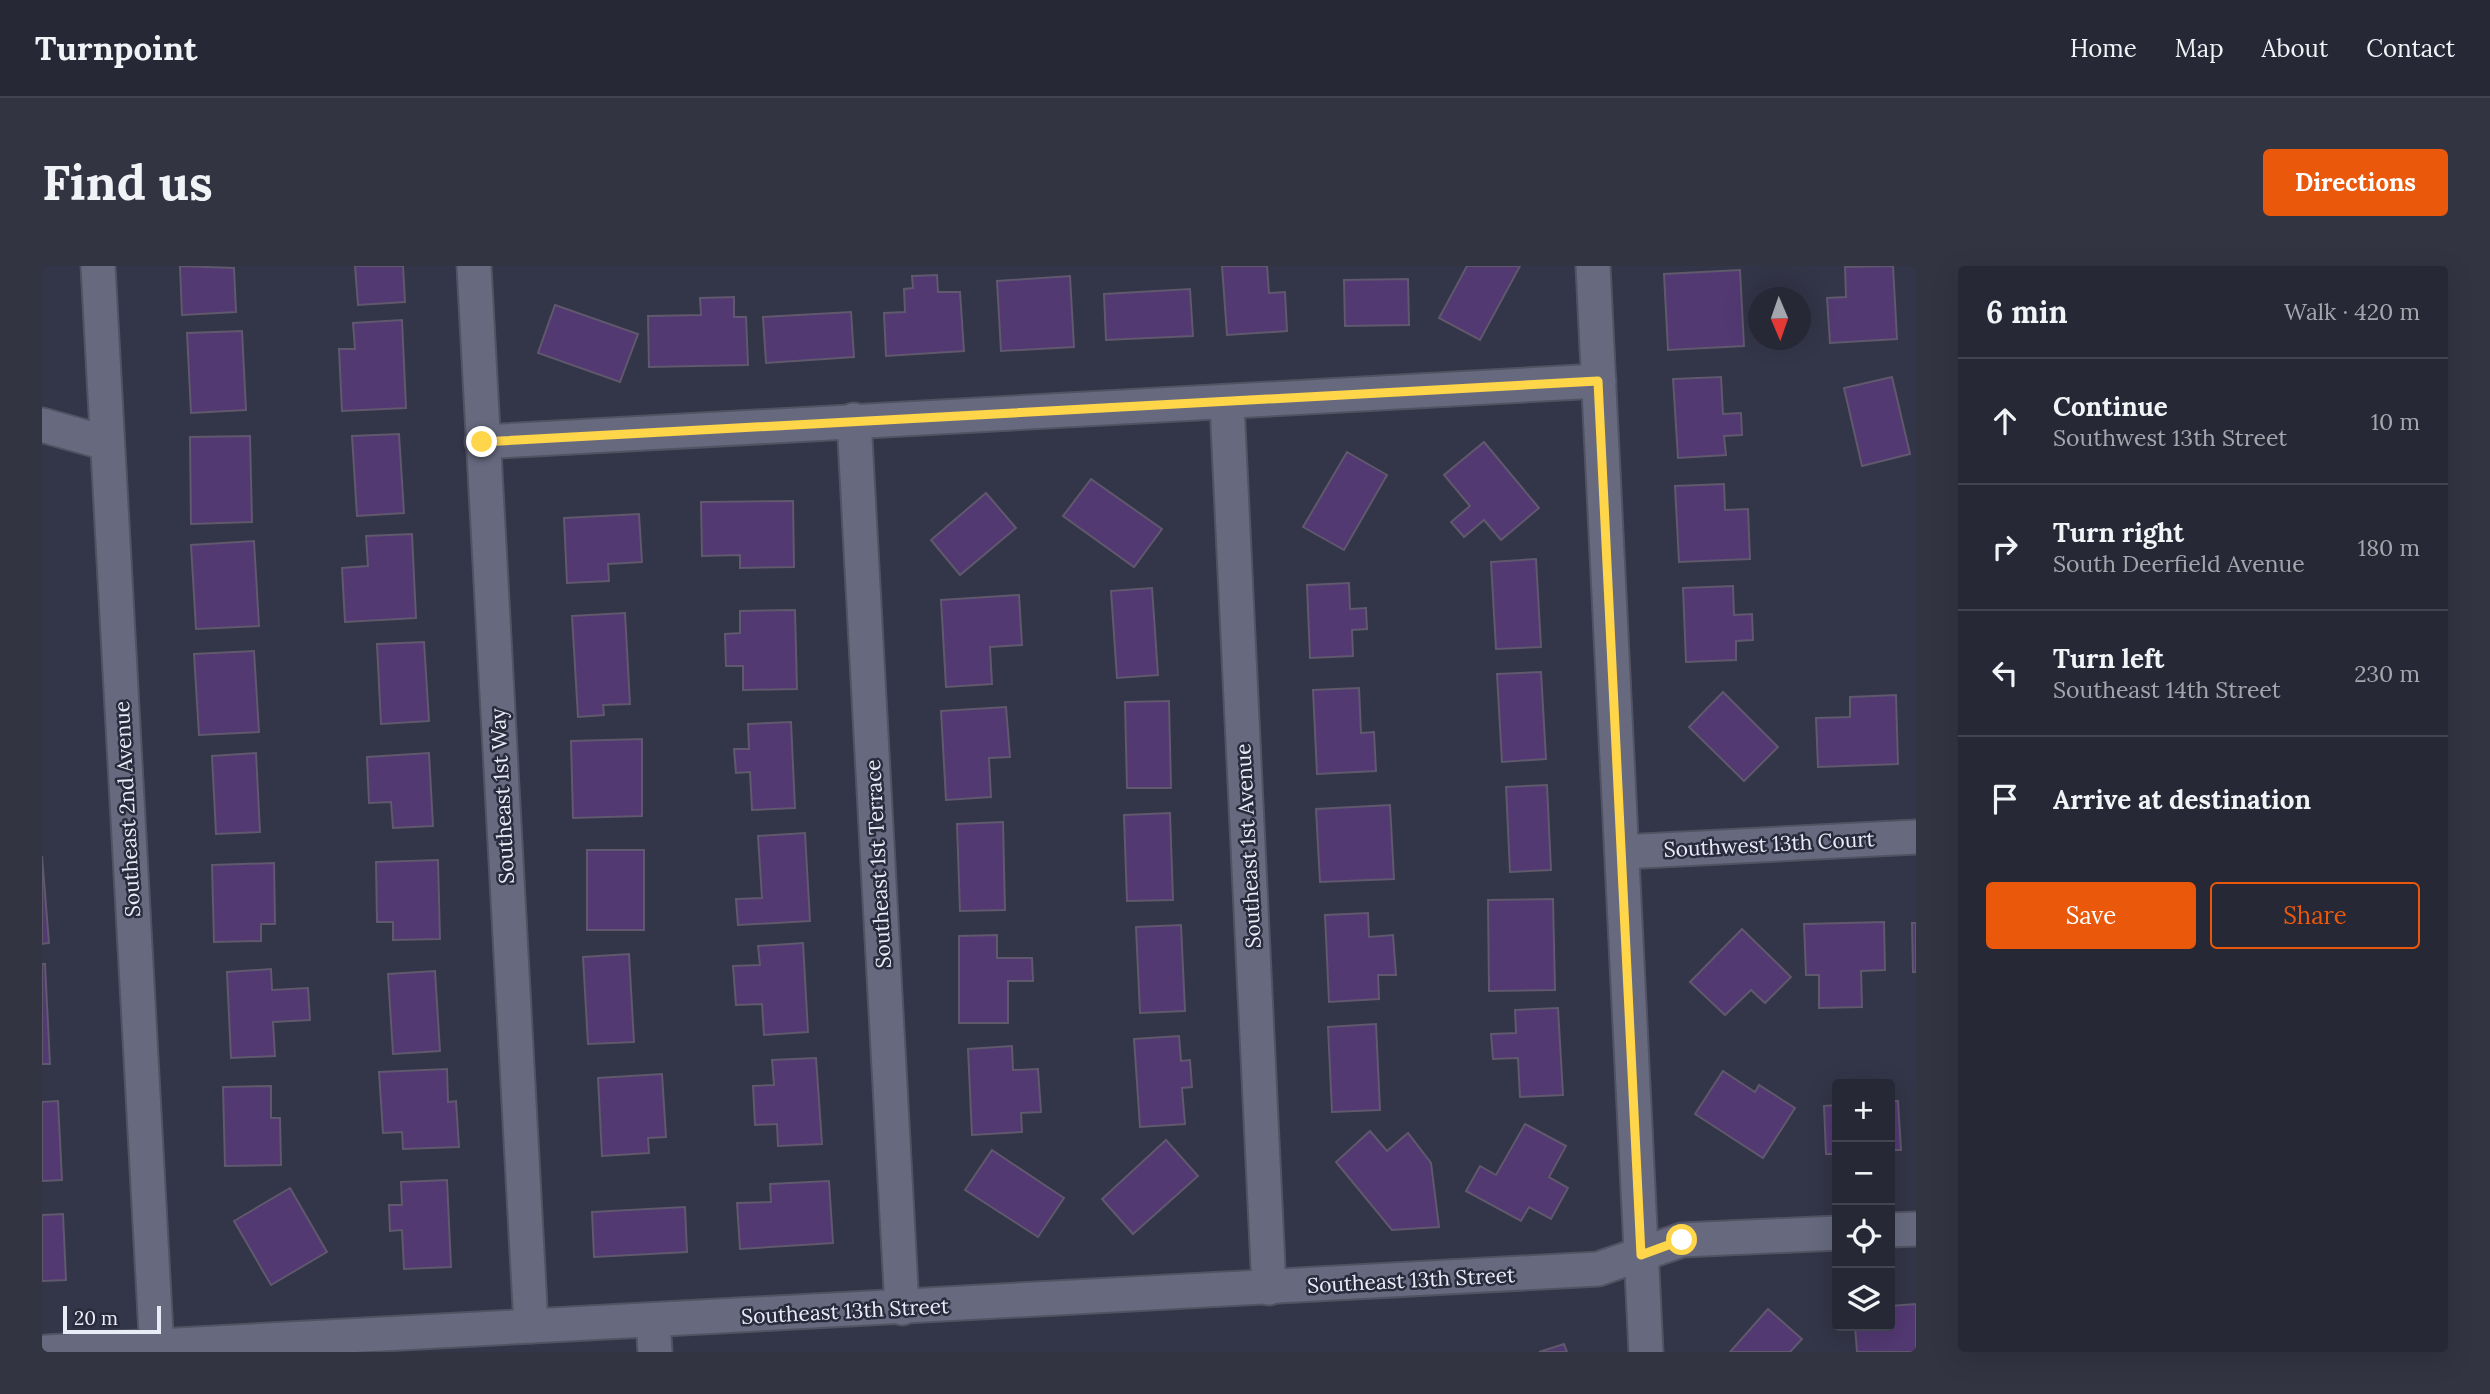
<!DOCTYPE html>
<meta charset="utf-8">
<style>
body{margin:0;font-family:Lora,serif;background:#323442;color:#f1f3f6}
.controls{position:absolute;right:21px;bottom:21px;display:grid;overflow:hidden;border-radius:7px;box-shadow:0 7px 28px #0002}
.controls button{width:63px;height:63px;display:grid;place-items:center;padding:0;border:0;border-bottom:2px solid #424451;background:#262836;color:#f1f3f6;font:35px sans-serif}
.compass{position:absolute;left:1706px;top:21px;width:63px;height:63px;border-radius:50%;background:#262836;box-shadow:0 7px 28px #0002;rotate:178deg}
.scale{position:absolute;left:21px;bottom:18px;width:98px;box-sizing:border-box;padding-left:7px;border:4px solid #e9ebf7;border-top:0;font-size:19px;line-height:24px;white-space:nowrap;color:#e9ebf7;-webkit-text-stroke:5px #292b3d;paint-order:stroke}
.stop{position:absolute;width:21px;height:21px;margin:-16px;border:5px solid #ffd54a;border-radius:50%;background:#fff}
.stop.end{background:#ffd54a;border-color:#fff;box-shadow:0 2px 7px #0008}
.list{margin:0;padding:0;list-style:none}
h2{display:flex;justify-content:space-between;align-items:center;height:91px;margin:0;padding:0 28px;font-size:30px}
h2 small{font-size:23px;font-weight:400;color:#a4a6ad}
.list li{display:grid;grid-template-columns:46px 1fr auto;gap:21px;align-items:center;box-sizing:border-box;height:126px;padding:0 28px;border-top:2px solid #424451}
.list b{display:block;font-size:26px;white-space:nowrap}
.list p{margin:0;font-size:23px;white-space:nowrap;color:#a4a6ad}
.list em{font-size:23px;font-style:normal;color:#a4a6ad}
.actions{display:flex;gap:14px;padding:21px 28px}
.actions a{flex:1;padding:16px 0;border:2px solid #ea580c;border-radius:7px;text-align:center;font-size:24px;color:#ea580c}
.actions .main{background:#ea580c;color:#fff}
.icon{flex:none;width:38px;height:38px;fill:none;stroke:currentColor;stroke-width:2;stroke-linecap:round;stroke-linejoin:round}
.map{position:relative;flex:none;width:1874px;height:1086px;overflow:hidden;border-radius:7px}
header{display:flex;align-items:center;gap:42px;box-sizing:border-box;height:98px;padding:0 35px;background:#262836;border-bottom:2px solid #424451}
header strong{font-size:33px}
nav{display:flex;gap:38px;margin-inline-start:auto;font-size:24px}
.intro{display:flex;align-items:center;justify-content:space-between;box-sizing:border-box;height:168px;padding:0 42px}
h1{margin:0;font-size:49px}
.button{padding:18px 32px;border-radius:7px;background:#ea580c;color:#fff;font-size:24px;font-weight:700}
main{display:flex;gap:42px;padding:0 42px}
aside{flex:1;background:#262836;border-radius:7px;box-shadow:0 7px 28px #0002}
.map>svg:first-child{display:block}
.building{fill:#523972;stroke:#60586c;stroke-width:2}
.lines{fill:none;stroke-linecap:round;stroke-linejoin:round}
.street-casing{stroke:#515362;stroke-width:37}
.street{stroke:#676a7f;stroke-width:33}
.route{stroke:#ffd54a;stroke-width:9}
.labels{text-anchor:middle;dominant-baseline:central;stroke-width:5;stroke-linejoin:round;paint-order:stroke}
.street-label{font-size:21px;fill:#e9ebf7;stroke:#292b3d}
</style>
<header>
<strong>Turnpoint</strong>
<nav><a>Home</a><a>Map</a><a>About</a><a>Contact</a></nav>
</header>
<div class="intro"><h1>Find us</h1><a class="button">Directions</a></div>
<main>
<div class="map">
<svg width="1874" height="1086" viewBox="0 0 1874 1086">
<rect width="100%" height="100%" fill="#333548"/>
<g class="building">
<path d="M138 0 192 2 194 46 140 49Z"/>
<path d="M313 0H361L363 36 316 39Z"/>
<path d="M1180 0H1225L1227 27 1243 26 1245 65 1185 69Z"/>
<path d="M1425 0H1478L1438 74 1397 52Z"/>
<path d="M1851 0 1855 73 1788 77 1785 32 1804 31 1803 1Z"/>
<path d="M1698 4 1702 80 1626 84 1622 8Z"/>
<path d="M895 9 896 26H918L922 85 844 90 842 47 863 46 862 23 871 22 870 10Z"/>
<path d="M1028 10 1032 81 959 85 955 15Z"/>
<path d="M1366 13 1367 59 1303 60 1302 14Z"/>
<path d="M1148 23 1151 70 1064 74 1062 28Z"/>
<path d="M692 31V51H704L706 99 607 101 606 50 659 49 658 32Z"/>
<path d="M513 39 596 68 578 116 496 87Z"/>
<path d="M809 46 812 91 724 97 721 51Z"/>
<path d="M360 54 364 142 300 145 297 83H313L311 57Z"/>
<path d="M200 65 204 144 149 147 145 67Z"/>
<path d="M1679 111 1681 148 1699 147 1700 169 1682 170 1684 189 1636 192 1631 113Z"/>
<path d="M1850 111 1868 188 1820 200 1802 122Z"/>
<path d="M357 168 362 247 315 250 310 170Z"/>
<path d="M208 170 210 256 149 258 148 171Z"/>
<path d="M1442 176 1497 242 1459 274 1442 254 1422 271 1409 256 1428 240 1402 209Z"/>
<path d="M1305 186 1345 209 1302 284 1261 261Z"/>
<path d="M1049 213 1120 263 1092 301 1021 250Z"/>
<path d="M1682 218 1683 244 1706 243 1708 293 1637 296 1633 220Z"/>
<path d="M944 227 974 262 918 309 889 274Z"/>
<path d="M751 235 752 301 698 302V289L660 290 659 236Z"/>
<path d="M597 248 600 296 566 298 567 315 525 317 522 252Z"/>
<path d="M370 268 374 352 303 356 300 302 326 300 324 270Z"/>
<path d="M212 275 217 360 154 363 149 279Z"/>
<path d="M1494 293 1499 381 1454 383 1449 296Z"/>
<path d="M1307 317 1308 343 1324 342 1325 363 1310 364 1311 390 1268 392 1265 319Z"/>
<path d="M1691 320 1692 349 1710 348 1711 374 1694 375V394L1644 396 1641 322Z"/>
<path d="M1110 322 1116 409 1075 412 1069 325Z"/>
<path d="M977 329 980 379 948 381 950 418 904 421 899 334Z"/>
<path d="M753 344 755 423 701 424V400H684L683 368 698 367V345Z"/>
<path d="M583 347 588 438 561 439 562 449 536 451 530 350Z"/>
<path d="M382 376 387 455 339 458 335 378Z"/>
<path d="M212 385 217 466 157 469 152 388Z"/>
<path d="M1499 406 1504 493 1460 496 1455 408Z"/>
<path d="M1317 422 1319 467 1332 466 1334 505 1275 508 1271 424Z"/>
<path d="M1681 426 1736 481 1702 515 1647 461Z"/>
<path d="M1854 429 1856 498 1776 501 1774 452 1808 451V431Z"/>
<path d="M1127 435 1129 522H1085L1083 436Z"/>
<path d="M964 441 968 491 947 492 949 531 904 534 899 445Z"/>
<path d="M749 456 753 542 710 544 708 506 694 507 692 483H707L706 458Z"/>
<path d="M600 473V550L531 552 529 475Z"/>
<path d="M214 487 218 566 174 568 170 490Z"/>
<path d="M387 487 391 560 351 562 349 536 327 537 325 491Z"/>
<path d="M1505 519 1509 604 1468 606 1464 521Z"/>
<path d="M1348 539 1352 613 1278 616 1274 543Z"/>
<path d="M1128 547 1131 634 1085 635 1082 549Z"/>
<path d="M961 556 963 644 918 645 915 558Z"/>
<path d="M763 567 768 655 696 659 694 633 720 632 716 570Z"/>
<rect x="545" y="584" width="57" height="80"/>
<path d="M0 590 7 677 0 678Z"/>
<path d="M396 594 398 673 351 674V656H335L334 596Z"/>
<path d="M232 597 233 658H219V675L172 676 170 599Z"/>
<path d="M1511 633 1513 724 1447 725 1446 634Z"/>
<path d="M1326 647 1327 671 1351 669 1354 709H1336L1337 733 1287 736 1283 649Z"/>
<path d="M1842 656 1843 704 1819 705 1820 741 1777 742V709H1764L1762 658Z"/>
<path d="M1870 657H1874V706H1871Z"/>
<path d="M1139 659 1143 745 1098 747 1094 661Z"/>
<path d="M1700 663 1749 711 1723 737 1709 724 1683 749 1648 716Z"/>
<path d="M955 669V692H990L991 715H966V757H917V670Z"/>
<path d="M761 677 766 766 722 769 720 738 694 739 691 700 718 699 716 680Z"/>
<path d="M587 688 592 776 546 778 541 691Z"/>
<path d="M0 698H3L8 798H0Z"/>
<path d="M229 703 230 724 266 722 268 754 231 756 233 790 189 792 185 706Z"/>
<path d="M393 705 398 785 351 788 346 708Z"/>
<path d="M1516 742 1521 829 1478 831 1476 792 1451 793 1449 768 1474 767 1473 744Z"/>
<path d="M1334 758 1338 844 1290 846 1286 761Z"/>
<path d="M1137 770 1139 795 1148 794 1150 821 1140 822 1143 858 1098 861 1092 773Z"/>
<path d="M970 780 971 804 996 803 999 846 979 847 980 866 930 869 926 783Z"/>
<path d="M774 792 780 878 736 880 735 858 713 859 711 820 732 819 730 794Z"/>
<path d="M405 803 406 836 414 835 417 881 361 883 360 866 341 867 337 806Z"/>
<path d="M1681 805 1713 826 1717 819 1753 842 1721 892 1653 848Z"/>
<path d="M620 808 624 871 606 872 607 887 560 890 556 812Z"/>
<path d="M229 820V852H238L239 899 183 900 181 821Z"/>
<path d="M16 835 20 914 0 915V836Z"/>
<path d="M1848 835H1856L1859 884H1848Z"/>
<path d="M1795 839V888H1784L1782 840Z"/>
<path d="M1483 858 1524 880 1507 911 1526 922 1509 953 1487 941 1479 955 1424 925 1438 900 1454 909Z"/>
<path d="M1328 865 1345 885 1366 867 1389 897 1397 961 1350 964 1294 896Z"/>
<path d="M1124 874 1156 910 1091 968 1060 933Z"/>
<path d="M950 884 1022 932 996 971 923 924Z"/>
<path d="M405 914 409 1001 362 1003 360 964 348 965 347 939H360L359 916Z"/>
<path d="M787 915 791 977 698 983 695 937 729 936 728 918Z"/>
<path d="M248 922 285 986 229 1019 192 955Z"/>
<path d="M643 941 645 986 552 991 550 946Z"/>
<path d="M21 948 24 1014 0 1015V949Z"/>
<path d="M1874 1038V1086H1815L1813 1060H1848V1040Z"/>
<path d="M1726 1043 1760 1073 1748 1086H1688Z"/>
<path d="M1522 1078 1525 1086H1497Z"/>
</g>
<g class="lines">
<g class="street-casing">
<g id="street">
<path d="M56 0 115 1086"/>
<path d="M432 0 489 1060"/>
<path d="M1551 0 1604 1086"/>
<path d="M1185 138 1227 1022"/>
<path d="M812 154 860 1042"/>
<path d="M0 159 64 177"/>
<path d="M440 176 1557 115"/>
<path d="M1580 586 1874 571"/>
<path d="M1848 964 1874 963"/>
<path d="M611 1055 613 1086"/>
<path d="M4 1086 1556 1003 1640 974 1795 967"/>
</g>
</g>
<use href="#street" class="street"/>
</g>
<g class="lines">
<path class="route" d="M440 176 1556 115 1599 989 1640 974"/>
</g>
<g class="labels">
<g class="street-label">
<text transform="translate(460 530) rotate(-93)">Southeast 1st Way</text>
<text transform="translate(85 543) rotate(-93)">Southeast 2nd Avenue</text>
<text transform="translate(1727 578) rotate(-3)">Southwest 13th Court</text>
<text transform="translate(1206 580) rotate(-93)">Southeast 1st Avenue</text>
<text transform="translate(836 598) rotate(-93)">Southeast 1st Terrace</text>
<text transform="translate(1369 1014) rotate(-3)">Southeast 13th Street</text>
<text transform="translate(803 1045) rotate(-3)">Southeast 13th Street</text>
</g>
</g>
</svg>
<div class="controls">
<button>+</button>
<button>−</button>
<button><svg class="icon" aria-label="locate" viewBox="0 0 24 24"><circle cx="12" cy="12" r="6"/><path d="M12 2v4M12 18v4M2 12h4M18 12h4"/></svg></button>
<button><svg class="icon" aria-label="layers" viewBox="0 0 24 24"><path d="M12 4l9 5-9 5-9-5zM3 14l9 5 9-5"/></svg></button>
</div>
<svg class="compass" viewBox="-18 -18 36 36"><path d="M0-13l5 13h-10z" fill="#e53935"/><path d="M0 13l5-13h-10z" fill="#a4a6ad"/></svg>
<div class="scale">20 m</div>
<div class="stop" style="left:1640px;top:974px"></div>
<div class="stop end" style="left:440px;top:176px"></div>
</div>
<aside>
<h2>6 min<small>Walk · 420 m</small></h2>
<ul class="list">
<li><svg class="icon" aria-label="ahead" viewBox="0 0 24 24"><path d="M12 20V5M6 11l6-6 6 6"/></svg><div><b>Continue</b><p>Southwest 13th Street</p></div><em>10 m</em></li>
<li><svg class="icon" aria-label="right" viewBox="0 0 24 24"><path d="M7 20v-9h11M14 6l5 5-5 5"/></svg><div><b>Turn right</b><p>South Deerfield Avenue</p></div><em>180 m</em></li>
<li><svg class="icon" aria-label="left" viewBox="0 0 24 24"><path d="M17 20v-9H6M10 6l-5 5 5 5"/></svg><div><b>Turn left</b><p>Southeast 14th Street</p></div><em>230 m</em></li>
<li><svg class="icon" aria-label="arrive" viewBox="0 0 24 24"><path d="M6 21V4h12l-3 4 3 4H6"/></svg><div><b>Arrive at destination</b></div></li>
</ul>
<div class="actions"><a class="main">Save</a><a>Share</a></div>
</aside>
</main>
